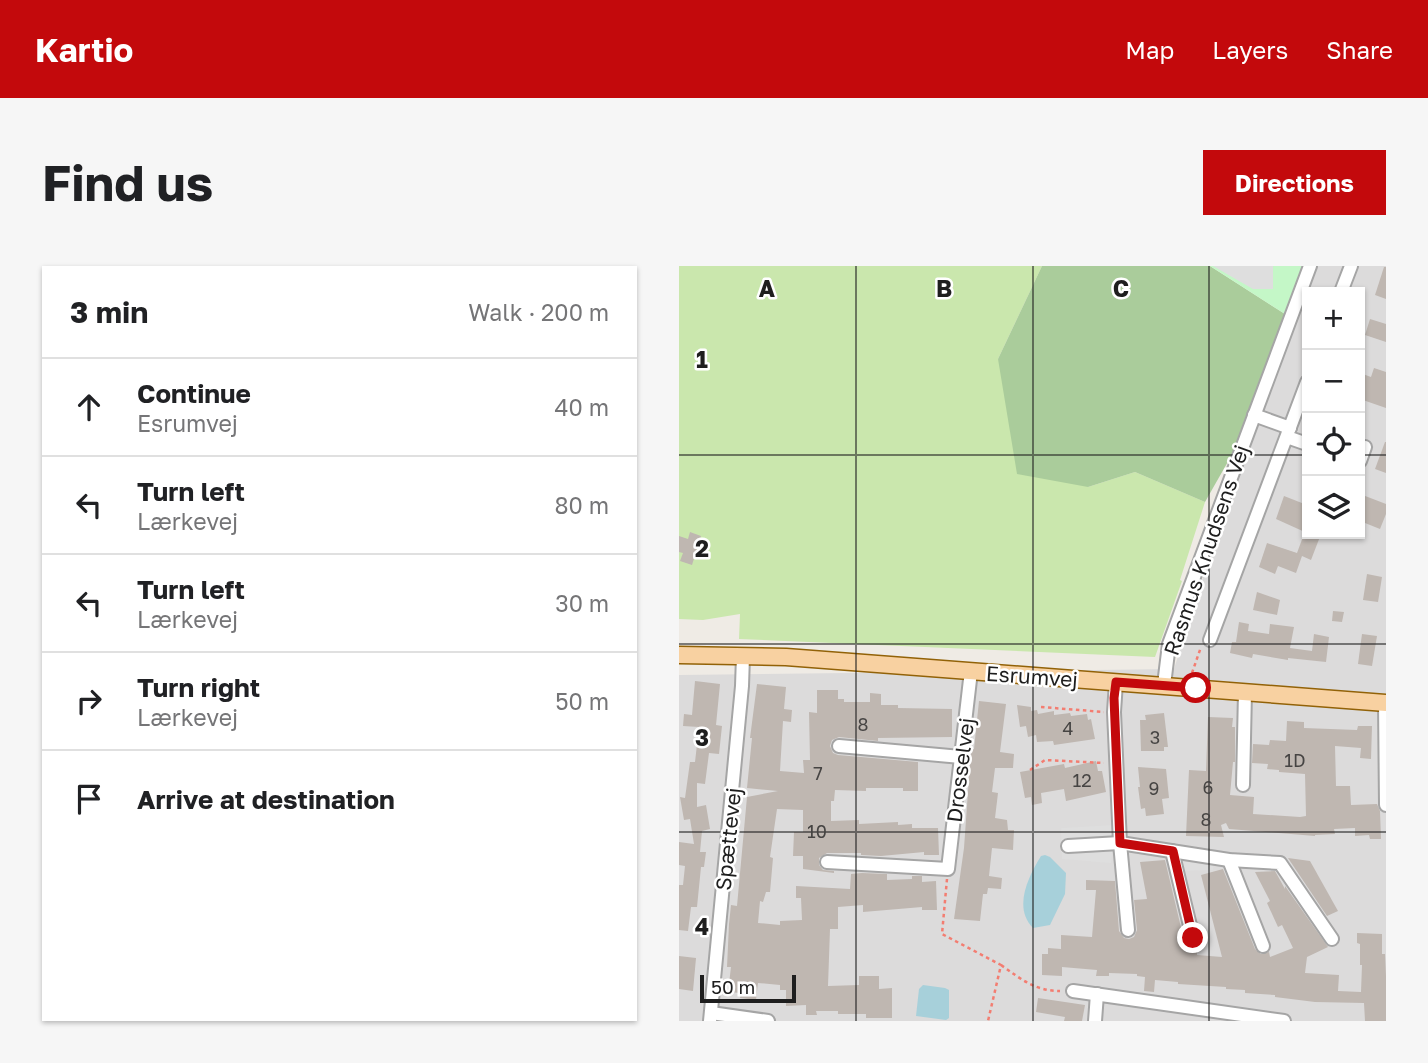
<!DOCTYPE html>
<meta charset="utf-8">
<style>
body{margin:0;font-family:"Golos Text",sans-serif;background:#f6f6f6;color:#202124}
.controls{position:absolute;right:21px;top:21px;display:grid;overflow:hidden;border-radius:0px;box-shadow:0 2px 5px #0004}
.controls button{width:63px;height:63px;display:grid;place-items:center;padding:0;border:0;border-bottom:2px solid #e0e0e0;background:#fff;color:#202124;font:35px sans-serif}
.scale{position:absolute;left:21px;bottom:18px;width:96px;box-sizing:border-box;padding-left:7px;border:4px solid #1e1e1e;border-top:0;font-size:19px;line-height:24px;white-space:nowrap;color:#1e1e1e;-webkit-text-stroke:5px #fff;paint-order:stroke}
.stop{position:absolute;width:21px;height:21px;margin:-16px;border:5px solid #c3090c;border-radius:50%;background:#fff}
.stop.end{background:#c3090c;border-color:#fff;box-shadow:0 2px 7px #0008}
.list{margin:0;padding:0;list-style:none}
h2{display:flex;justify-content:space-between;align-items:center;height:91px;margin:0;padding:0 28px;font-size:30px}
h2 small{font-size:23px;font-weight:400;color:#757577}
.list li{display:grid;grid-template-columns:46px 1fr auto;gap:21px;align-items:center;box-sizing:border-box;height:98px;padding:0 28px;border-top:2px solid #e0e0e0}
.list b{display:block;font-size:26px;white-space:nowrap}
.list p{margin:0;font-size:23px;white-space:nowrap;color:#757577}
.list em{font-size:23px;font-style:normal;color:#757577}
.icon{flex:none;width:38px;height:38px;fill:none;stroke:currentColor;stroke-width:2;stroke-linecap:round;stroke-linejoin:round}
.map{position:relative;flex:none;width:707px;height:755px;overflow:hidden;border-radius:0px}
header{display:flex;align-items:center;gap:42px;box-sizing:border-box;height:98px;padding:0 35px;background:#c3090c;color:#fff}
header strong{font-size:33px}
nav{display:flex;gap:38px;margin-inline-start:auto;font-size:24px}
.intro{display:flex;align-items:center;justify-content:space-between;box-sizing:border-box;height:168px;padding:0 42px}
h1{margin:0;font-size:49px}
.button{padding:18px 32px;border-radius:0px;background:#c3090c;color:#fff;font-size:24px;font-weight:700}
main{display:flex;gap:42px;padding:0 42px}
aside{flex:1;background:#fff;border-radius:0px;box-shadow:0 2px 5px #0004}
.map>svg:first-child{display:block}
.residential{fill:#dcdbdb;fill-rule:evenodd}
.grass{fill:#cae7ad}
.forest{fill:#aacc9b}
.park{fill:#c4f7c7}
.parking{fill:#dedede}
.water{fill:#a7d0da}
.building{fill:#bfb7b1}
.lines{fill:none;stroke-linecap:round;stroke-linejoin:round}
.minor-casing{stroke:#a5a5a5;stroke-width:16}
.major-casing{stroke:#926207;stroke-width:19}
.path{stroke:#f37d71;stroke-width:2.5;stroke-dasharray:3.5 3.5;stroke-linecap:butt}
.minor{stroke:#fff;stroke-width:12}
.major{stroke:#f8d1a1;stroke-width:16}
.route{stroke:#c3090c;stroke-width:9}
.grid{fill:none;stroke:#1e1e1e;stroke-width:2;stroke-opacity:0.55}
.labels{text-anchor:middle;dominant-baseline:central;stroke-width:5;stroke-linejoin:round;paint-order:stroke}
.number-label{font-size:18px;fill:#464443}
.street-label{font-size:21px;fill:#1e1e1e;stroke:#fff}
.grid-label{font-size:23px;text-anchor:middle;font-weight:bold;fill:#1e1e1e;stroke:#fff;stroke-width:5;stroke-linejoin:round;paint-order:stroke}
</style>
<header>
<strong>Kartio</strong>
<nav><a>Map</a><a>Layers</a><a>Share</a></nav>
</header>
<div class="intro"><h1>Find us</h1><a class="button">Directions</a></div>
<main>
<aside>
<h2>3 min<small>Walk · 200 m</small></h2>
<ul class="list">
<li><svg class="icon" aria-label="ahead" viewBox="0 0 24 24"><path d="M12 20V5M6 11l6-6 6 6"/></svg><div><b>Continue</b><p>Esrumvej</p></div><em>40 m</em></li>
<li><svg class="icon" aria-label="left" viewBox="0 0 24 24"><path d="M17 20v-9H6M10 6l-5 5 5 5"/></svg><div><b>Turn left</b><p>Lærkevej</p></div><em>80 m</em></li>
<li><svg class="icon" aria-label="left" viewBox="0 0 24 24"><path d="M17 20v-9H6M10 6l-5 5 5 5"/></svg><div><b>Turn left</b><p>Lærkevej</p></div><em>30 m</em></li>
<li><svg class="icon" aria-label="right" viewBox="0 0 24 24"><path d="M7 20v-9h11M14 6l5 5-5 5"/></svg><div><b>Turn right</b><p>Lærkevej</p></div><em>50 m</em></li>
<li><svg class="icon" aria-label="arrive" viewBox="0 0 24 24"><path d="M6 21V4h12l-3 4 3 4H6"/></svg><div><b>Arrive at destination</b></div></li>
</ul>
</aside>
<div class="map">
<svg width="707" height="755" viewBox="0 0 707 755">
<rect width="100%" height="100%" fill="#efebe5"/>
<path class="residential" d="M623 0H707V755H0V409L495 403ZM628 26H681V268H628Z"/>
<path class="grass" d="M0 0H363L319 93 409 221 456 206 526 236 501 314 503 315 476 391 60 373 61 348 24 354 0 353Z"/>
<path class="forest" d="M363 0H531L606 48 555 185 526 236 456 206 409 221 338 208 319 93Z"/>
<path class="park" d="M531 0H623L606 48Z"/>
<g class="parking">
<path d="M534 0H594V23H574Z"/>
<path d="M433 559 435 569 432 597 383 593 382 562Z"/>
<path d="M500 593 535 596 534 604 503 605Z"/>
</g>
<g class="water">
<path d="M366 589 371 591 387 607 386 628 371 659 354 662C334 642 349 611 362 590Z"/>
<path d="M244 719 266 722 270 724V752L267 754 237 750 240 723Z"/>
</g>
<g class="building">
<path d="M705 1H707V33L696 29Z"/>
<path d="M691 53 707 58V76L686 69Z"/>
<path d="M695 102 707 106V142L681 133V107L692 111Z"/>
<path d="M706 176H707V207L696 203Z"/>
<path d="M681 228 707 238V248L701 263 681 255Z"/>
<path d="M605 230 628 239V267L597 253Z"/>
<path d="M11 266 22 270 13 299 1 295 4 287 0 286V270L9 273Z"/>
<path d="M625 268H642L632 294 623 290 617 307 599 300 596 308 580 301 588 277 618 287Z"/>
<path d="M688 308 703 311 699 336 684 334Z"/>
<path d="M578 326 601 334 598 349 574 344Z"/>
<path d="M654 345 665 346 663 356 653 355Z"/>
<path d="M560 356 570 358 569 365 590 368 591 358 615 361 611 382 633 385 635 368 650 371 647 396 609 392V394L574 388 573 392 551 387 553 376H557Z"/>
<path d="M683 368 698 370 693 400 679 398Z"/>
<path d="M16 415 41 418 37 459 43 460 40 488 30 487 26 518 18 517V541L27 539 31 563 23 565 21 586H27L25 601H22L18 641H12L9 665 0 664V619H4L6 600 0 599V576L15 578 11 553 5 554 1 531 6 532 11 496H16L20 461 4 460 5 448 13 449Z"/>
<path d="M78 418 107 421 105 443 113 444 112 456 104 455 101 505 125 507 124 494H131L130 446 138 447V424H159V433H165V436H191V427L202 428V439H219V442L273 443V471L199 472V475L160 471 153 474 151 480 154 487 159 489 239 496V525H224V522H187V525L156 524 155 535H152V555L180 554V558L219 556V559L233 558V562H259L260 589H245V586L202 590 182 589V587H148L140 592V599L144 604 155 605V607L124 603V590H114L115 566H124V544L98 543 91 591 94 592 91 626H87L84 636 81 635 79 657 101 659V655L123 654 122 632H117V620L171 623 172 608 183 607 208 608V614L233 613V610H243V616L257 615 258 644H243V641L184 646V639L159 641V663H151L149 720 180 719V710H200V723L213 722V752H187V748H159V745H137L138 749H127V739L107 740V724H101V719L79 717 77 734 61 732 62 727 49 726 52 701H48L50 658 52 639 58 640 68 531 99 525 68 522 73 472H71Z"/>
<path d="M300 435 327 438 321 486 335 488 334 502H316L313 526 319 527 316 552 328 554 329 564H335L334 584 313 582 310 610 323 612 322 623 309 622 308 628H304L301 655 275 653 285 582 292 483H295Z"/>
<path d="M338 439 352 441V445L358 444 359 448 375 445V449L391 447 392 450 408 448 409 454 412 453 416 473 375 479 374 475 358 476 357 469 349 471 347 460 341 461Z"/>
<path d="M485 447 489 481H485V485H462L461 454H467L466 449Z"/>
<path d="M529 451 554 452 553 461H556V496H554L551 529 575 531 574 548 621 551 627 550 626 508 600 506V504L588 503 589 498 573 497 574 478 590 479 591 474 607 475 608 455 625 456V462L678 464 679 460H693L692 493 681 492 682 482 656 480 657 520H671L672 539 698 538 701 545 702 573H691L690 569 676 570V562L655 563 656 568 636 569V570L550 563 547 557 542 559 545 571 507 570 510 504 527 505Z"/>
<path d="M417 495 419 505H423L427 526 387 535 385 523 362 527 363 537 353 539 352 531 346 532 341 506 385 498 386 502Z"/>
<path d="M459 501 487 503 490 532 483 533 485 548 467 550 466 542 462 543 459 521H461Z"/>
<path d="M609 592 631 595 659 645 648 650Z"/>
<path d="M486 594 505 674 511 680H518V689L543 691 522 609 544 603 576 683 582 688 590 686 591 691 614 682 603 659 599 661 588 637 591 635 576 606 596 605 606 623V620L649 681 628 691 626 707 660 709 659 725 682 726 683 699H681V678L678 677V667L703 668V688H706L707 710V755H686L685 737 636 736 596 731V729L566 727V724L547 723V721L499 718V716L476 714 475 726 465 725 466 711 458 710V708L430 707V710H417L418 704 383 701V710L363 709V688H369V682L382 683V669L413 671 417 624H407V614L436 615 440 665 445 672 450 673 455 671 458 664 455 634 468 633 461 596Z"/>
<path d="M0 690 17 692 14 725 0 723Z"/>
<path d="M359 732 406 739 403 755H385L386 751 357 746Z"/>
</g>
<g class="lines">
<g class="minor-casing">
<g id="minor">
<path d="M662 26 672 0"/>
<path d="M575 149 611 162"/>
<path d="M608 171 628 178"/>
<path d="M681 195 686 181"/>
<path d="M531 374 628 116"/>
<path d="M437 416 435 446 441 577 449 664"/>
<path d="M485 419 490 378 631 0"/>
<path d="M706 437 707 539"/>
<path d="M160 480 282 491"/>
<path d="M564 519 566 426"/>
<path d="M389 580 441 577 550 594 601 597 653 673"/>
<path d="M493 585 514 672"/>
<path d="M550 594 584 680"/>
<path d="M148 596 269 603 292 405"/>
<path d="M394 725 605 755"/>
<path d="M32 747 89 755"/>
<path d="M31 755 63 420 64 390"/>
<path d="M416 755 418 728"/>
</g>
</g>
<g class="major-casing">
<path id="major" d="M0 389 107 391 707 437"/>
</g>
<g class="path">
<path d="M513 407 522 381"/>
<path d="M362 441 425 446"/>
<path d="M351 504 366 494 425 497"/>
<path d="M268 613 263 668 322 699 309 755"/>
<path d="M322 699C342 713 356 725 381 725"/>
</g>
<use href="#minor" class="minor"/>
<use href="#major" class="major"/>
</g>
<g class="lines">
<path class="route" d="M514 672 494 585 441 577 435 432 437 416 517 422"/>
</g>
<path class="grid" d="M177 0V755M354 0V755M530 0V755M0 189H628M681 189H707M0 378H707M0 566H707"/>
<g class="labels">
<g class="number-label">
<text x="184" y="458">8</text>
<text x="389" y="462">4</text>
<text x="476" y="471">3</text>
<text x="616" y="494">1D</text>
<text x="139" y="507">7</text>
<text x="403" y="514">12</text>
<text x="529" y="521">6</text>
<text x="475" y="522">9</text>
<text x="527" y="553">8</text>
<text x="138" y="565">10</text>
</g>
<g class="street-label">
<text transform="translate(527 284) rotate(-71)">Rasmus Knudsens Vej</text>
<text transform="translate(353 410) rotate(4)">Esrumvej</text>
<text transform="translate(281 504) rotate(-83)">Drosselvej</text>
<text transform="translate(49 573) rotate(-84)">Spættevej</text>
</g>
</g>
<g class="grid-label">
<text x="88" y="31">A</text>
<text x="265" y="31">B</text>
<text x="442" y="31">C</text>
<text x="23" y="102">1</text>
<text x="23" y="291">2</text>
<text x="23" y="480">3</text>
<text x="23" y="669">4</text>
</g>
</svg>
<div class="controls">
<button>+</button>
<button>−</button>
<button><svg class="icon" aria-label="locate" viewBox="0 0 24 24"><circle cx="12" cy="12" r="6"/><path d="M12 2v4M12 18v4M2 12h4M18 12h4"/></svg></button>
<button><svg class="icon" aria-label="layers" viewBox="0 0 24 24"><path d="M12 4l9 5-9 5-9-5zM3 14l9 5 9-5"/></svg></button>
</div>
<div class="scale">50 m</div>
<div class="stop" style="left:517px;top:422px"></div>
<div class="stop end" style="left:514px;top:672px"></div>
</div>
</main>
